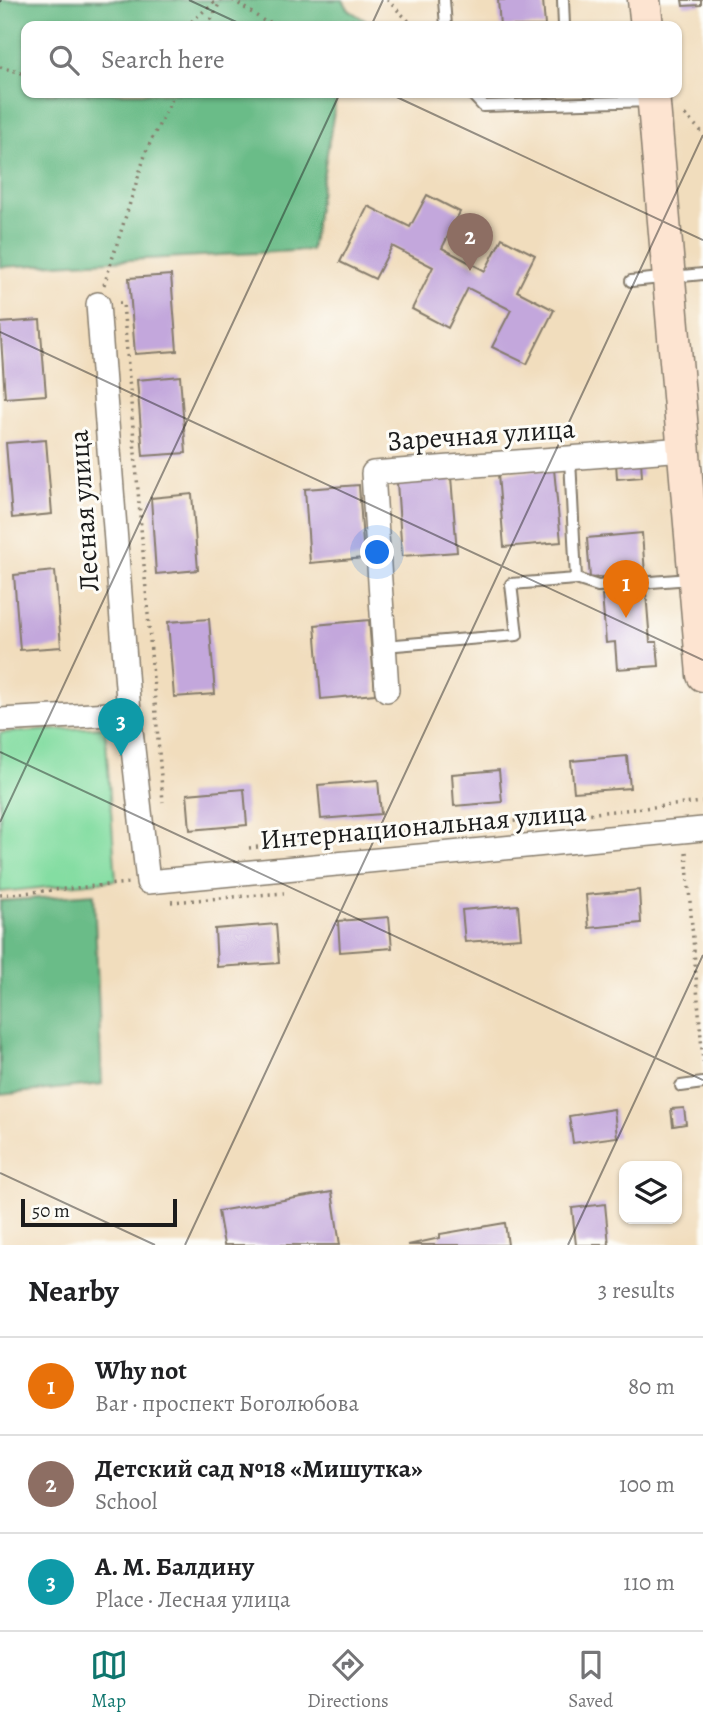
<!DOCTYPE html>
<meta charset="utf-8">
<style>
body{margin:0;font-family:Alegreya,serif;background:#f2f2f2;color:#202124}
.controls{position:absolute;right:21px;bottom:21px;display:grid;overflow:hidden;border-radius:14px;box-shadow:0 2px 5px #0004}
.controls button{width:63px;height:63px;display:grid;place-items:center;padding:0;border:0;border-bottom:2px solid #e0e0e0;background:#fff;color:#202124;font:35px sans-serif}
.scale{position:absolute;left:21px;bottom:18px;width:156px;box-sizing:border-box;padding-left:7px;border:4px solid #1c1c1c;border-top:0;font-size:19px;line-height:24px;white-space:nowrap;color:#1c1c1c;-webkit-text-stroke:5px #fdfcf7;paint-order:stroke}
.you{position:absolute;left:378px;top:553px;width:24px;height:24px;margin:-18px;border:5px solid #fff;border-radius:50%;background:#1a73e8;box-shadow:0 0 0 10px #1a73e833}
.badge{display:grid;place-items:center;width:46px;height:46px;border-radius:50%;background:#0f766e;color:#fff;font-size:23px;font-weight:700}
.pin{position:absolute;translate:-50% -58px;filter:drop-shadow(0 2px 4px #0008)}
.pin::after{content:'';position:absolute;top:37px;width:24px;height:21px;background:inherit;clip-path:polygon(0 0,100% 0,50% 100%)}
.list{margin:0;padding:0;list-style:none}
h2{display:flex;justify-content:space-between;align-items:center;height:91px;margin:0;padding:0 28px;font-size:30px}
h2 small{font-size:23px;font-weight:400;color:#757577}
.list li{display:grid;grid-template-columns:46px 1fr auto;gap:21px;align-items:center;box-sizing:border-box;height:98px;padding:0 28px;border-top:2px solid #e0e0e0}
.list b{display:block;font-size:26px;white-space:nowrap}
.list p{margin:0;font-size:23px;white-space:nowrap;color:#757577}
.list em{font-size:23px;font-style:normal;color:#757577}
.icon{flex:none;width:38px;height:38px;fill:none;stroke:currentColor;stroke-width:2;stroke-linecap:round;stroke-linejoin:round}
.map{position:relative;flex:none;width:703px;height:1245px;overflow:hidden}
.search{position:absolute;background:#fff;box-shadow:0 2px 5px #0004;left:21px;right:21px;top:21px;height:77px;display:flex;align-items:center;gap:18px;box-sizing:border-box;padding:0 24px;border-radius:14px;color:#757577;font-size:26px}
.sheet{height:385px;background:#fff}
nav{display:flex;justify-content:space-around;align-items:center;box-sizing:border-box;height:98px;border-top:2px solid #e0e0e0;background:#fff;font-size:19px;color:#757577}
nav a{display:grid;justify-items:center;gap:4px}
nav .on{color:#0f766e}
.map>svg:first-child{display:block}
.green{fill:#84dda2;stroke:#507c5f;stroke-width:2}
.forest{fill:#6bbc88;stroke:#446c52;stroke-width:2}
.building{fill:#c3a7dc}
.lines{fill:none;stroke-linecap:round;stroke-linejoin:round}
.lane-casing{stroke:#867c6c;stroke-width:14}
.street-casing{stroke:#867c6c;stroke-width:26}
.secondary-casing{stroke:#867c6c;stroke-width:35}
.path{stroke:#867c6c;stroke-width:3.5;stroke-dasharray:2 5;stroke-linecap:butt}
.lane{stroke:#fff;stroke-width:10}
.street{stroke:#fff;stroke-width:23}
.secondary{stroke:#fde4d1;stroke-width:32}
.ticks{fill:none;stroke:#1c1c1c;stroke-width:2;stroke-opacity:0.45}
.labels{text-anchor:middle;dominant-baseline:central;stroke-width:6;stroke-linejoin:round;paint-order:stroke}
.street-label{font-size:28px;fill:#1c1c1c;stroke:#fdfcf7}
</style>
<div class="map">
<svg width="703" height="1245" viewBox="0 0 703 1245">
<rect width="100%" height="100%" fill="#fdfcf7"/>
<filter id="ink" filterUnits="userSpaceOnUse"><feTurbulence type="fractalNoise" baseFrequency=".0143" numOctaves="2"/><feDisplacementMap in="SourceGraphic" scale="14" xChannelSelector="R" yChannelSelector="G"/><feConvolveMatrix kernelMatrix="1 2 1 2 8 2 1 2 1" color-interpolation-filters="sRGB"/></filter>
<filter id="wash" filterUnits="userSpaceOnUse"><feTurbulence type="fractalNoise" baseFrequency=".00686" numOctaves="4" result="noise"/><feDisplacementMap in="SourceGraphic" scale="28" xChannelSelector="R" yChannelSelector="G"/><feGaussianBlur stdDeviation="1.57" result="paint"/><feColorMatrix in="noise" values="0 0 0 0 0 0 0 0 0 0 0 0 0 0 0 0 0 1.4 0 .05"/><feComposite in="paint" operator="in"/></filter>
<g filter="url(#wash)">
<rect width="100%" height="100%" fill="#f1ddbd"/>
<path class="green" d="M105 727 116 880 0 892V733Z"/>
<g class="forest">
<path d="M0 0H343L349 10 374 26H26V93H337L311 250 0 267Z"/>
<path d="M94 894 102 1084 0 1095V901Z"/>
</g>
<g id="blocks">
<g class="building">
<path d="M498 0H543L545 26H500Z"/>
<path d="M682 0H701V5L683 6Z"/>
<path d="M427 195 460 212 442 248 485 271 502 238 535 255 517 291 554 310 527 364 492 347 511 310 468 288 448 328 412 309 433 267 392 246 375 279 340 262 368 206 410 227Z"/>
<path d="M171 275 177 351 135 354 129 278Z"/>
<path d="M40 320 46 395 5 398 0 323Z"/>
<path d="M180 376 186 453 143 456 137 380Z"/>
<path d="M46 440 52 514 12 518 6 443Z"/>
<path d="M641 460 642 477 617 479 616 462Z"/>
<path d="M554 469 561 542 504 547 498 474Z"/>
<path d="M451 477 457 552 402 556 397 482Z"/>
<path d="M359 485 364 558 310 563 305 489Z"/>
<path d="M192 494 198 570 156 574 151 498Z"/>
<path d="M642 533 645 574 590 578 587 538Z"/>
<path d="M55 571 61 647 20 650 14 575Z"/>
<path d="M646 592 650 642H657L659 666 617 669 615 642 606 643 602 595Z"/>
<path d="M209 619 215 694 174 697 168 622Z"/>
<path d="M369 620 375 694 321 699 315 625Z"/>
<path d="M627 756 630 788 574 792 571 761Z"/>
<path d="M499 770 502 802 454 806 452 774Z"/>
<path d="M378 780 381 814 321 819 318 785Z"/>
<path d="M244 789 247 825 190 830 187 794Z"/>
<path d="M639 890 641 923 589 928 586 895Z"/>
<path d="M518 905 521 938 465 942 462 910Z"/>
<path d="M389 917 392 948 340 952 338 921Z"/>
<path d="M276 924 279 963 217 967 215 929Z"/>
<path d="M684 1108 686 1124 673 1126 671 1109Z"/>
<path d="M614 1109 617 1137 573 1143 569 1116Z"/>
<path d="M332 1192 340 1245H224L218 1211Z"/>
<path d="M605 1204 609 1245H576L572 1208Z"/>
<path d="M505 1223 508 1245H408L440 1238V1234Z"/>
</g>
</g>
</g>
<g filter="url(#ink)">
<use href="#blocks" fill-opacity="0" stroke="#867c6c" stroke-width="2"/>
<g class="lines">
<g class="lane-casing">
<g id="lane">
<path d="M444 0 446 26"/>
<path d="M563 0 564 26"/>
<path d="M471 93 483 106 651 101"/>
<path d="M631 281 703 274"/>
<path d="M576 579 598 586 691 579"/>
<path d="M384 646 517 635 511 584 576 579 570 459"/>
<path d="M681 1086 703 1083"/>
</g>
</g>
<g class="street-casing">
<g id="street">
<path d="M98 304 129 713 148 882 703 829"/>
<path d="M387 690 373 473 684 449"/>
<path d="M0 720 129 713"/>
</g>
</g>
<g class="secondary-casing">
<g id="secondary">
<path d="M644 0 647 26"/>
<path d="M653 93 703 675"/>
</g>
</g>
<g class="path">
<path d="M233 0 264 21 295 26"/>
<path d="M387 0 414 26"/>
<path d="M186 26 217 0"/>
<path d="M208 26 221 0"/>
<path d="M303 26 349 19 368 26"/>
<path d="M0 67 26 74"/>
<path d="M92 93 102 96 105 93"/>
<path d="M685 115 703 133"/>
<path d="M104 285 147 149 175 93"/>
<path d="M119 303H123L163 802"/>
<path d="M249 848 703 802"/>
<path d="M686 852 703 1062"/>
<path d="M0 895 128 883"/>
<path d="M171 902 284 893"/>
</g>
<use href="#lane" class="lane"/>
<use href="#street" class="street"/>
<use href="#secondary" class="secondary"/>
</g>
</g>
<path class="ticks" d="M189 0 245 26M0 2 1 0M371 26 383 0M388 93 703 240M0 332 703 660M0 752 703 1080M0 822 340 93M0 1173 155 1245M185 1245 703 135M568 1245 703 955"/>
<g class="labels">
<g class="street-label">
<text transform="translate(481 435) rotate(-4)">Заречная улица</text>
<text transform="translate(84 511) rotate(-94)">Лесная улица</text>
<text transform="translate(423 826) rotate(-5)">Интернациональная улица</text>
</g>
</g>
</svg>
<div class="controls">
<button><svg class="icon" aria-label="layers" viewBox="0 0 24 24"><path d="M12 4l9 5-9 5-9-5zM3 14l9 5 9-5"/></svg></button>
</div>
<div class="scale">50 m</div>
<div class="you"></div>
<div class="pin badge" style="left:626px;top:618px;background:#e8710a">1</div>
<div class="pin badge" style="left:470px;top:271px;background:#8d6e63">2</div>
<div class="pin badge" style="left:121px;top:756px;background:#0f9aa8">3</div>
<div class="search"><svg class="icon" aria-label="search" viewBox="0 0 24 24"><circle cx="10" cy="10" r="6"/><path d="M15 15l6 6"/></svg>Search here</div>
</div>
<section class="sheet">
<h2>Nearby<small>3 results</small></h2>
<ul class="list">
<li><span class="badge" style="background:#e8710a">1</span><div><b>Why not</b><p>Bar · проспект Боголюбова</p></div><em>80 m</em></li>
<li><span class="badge" style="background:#8d6e63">2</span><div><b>Детский сад №18 «Мишутка»</b><p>School</p></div><em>100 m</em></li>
<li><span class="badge" style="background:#0f9aa8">3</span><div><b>А. М. Балдину</b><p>Place · Лесная улица</p></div><em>110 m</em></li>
</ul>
</section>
<nav>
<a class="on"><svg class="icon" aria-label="map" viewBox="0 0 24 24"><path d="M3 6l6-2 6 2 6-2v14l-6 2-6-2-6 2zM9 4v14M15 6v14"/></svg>Map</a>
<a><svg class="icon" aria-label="directions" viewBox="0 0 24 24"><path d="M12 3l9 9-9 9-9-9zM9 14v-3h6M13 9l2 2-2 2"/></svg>Directions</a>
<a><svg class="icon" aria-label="saved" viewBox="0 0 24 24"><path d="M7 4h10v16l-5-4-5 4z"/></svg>Saved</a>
</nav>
